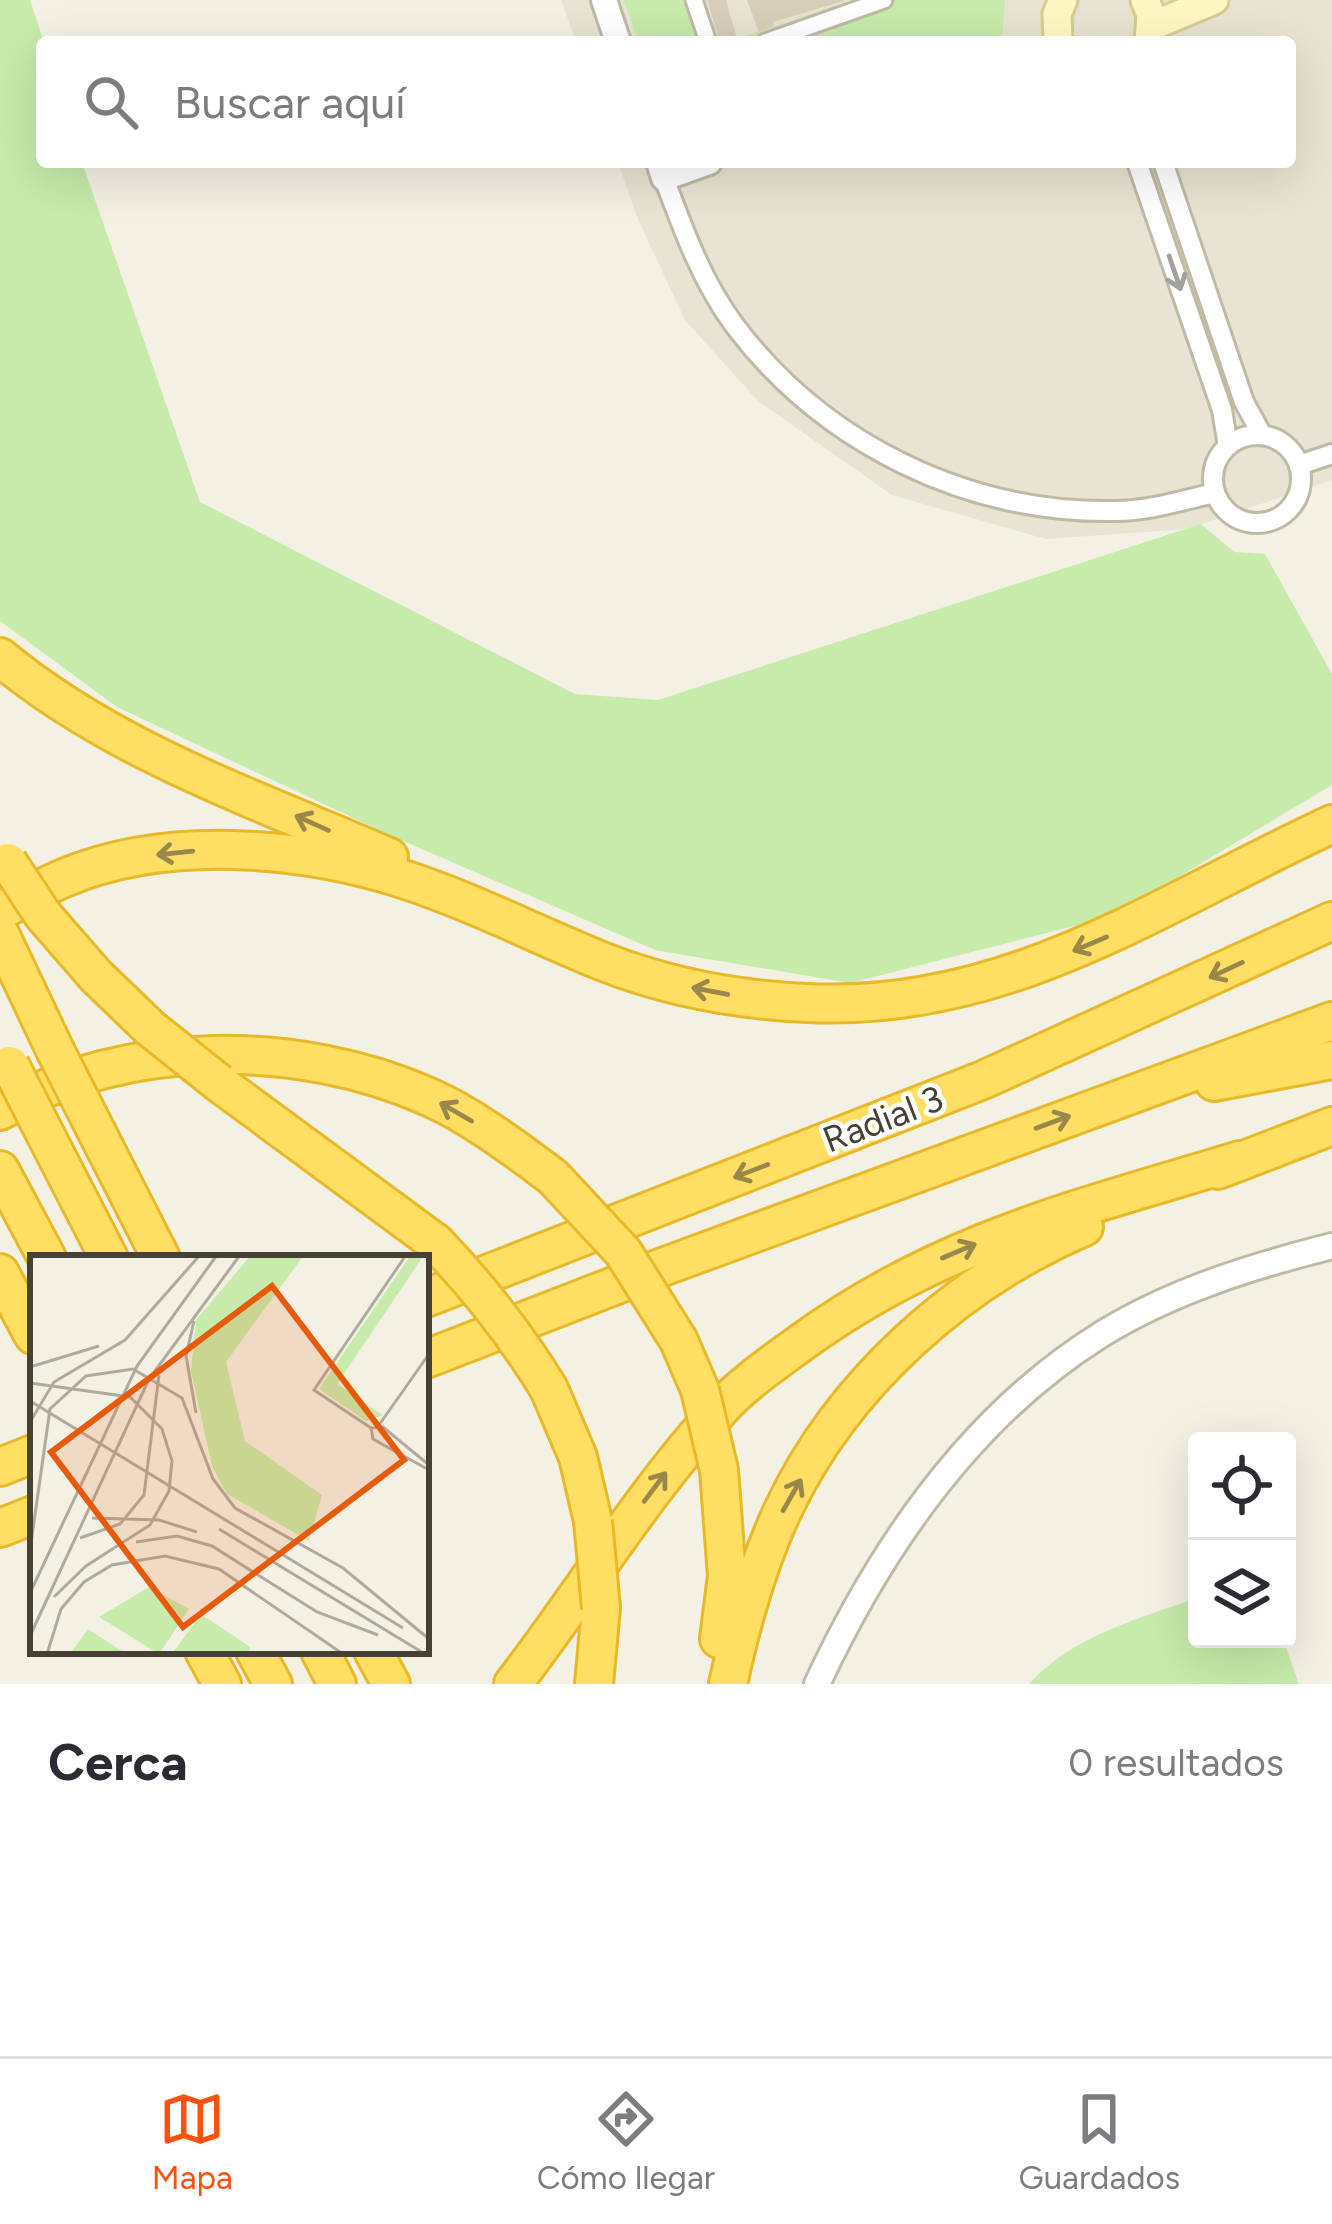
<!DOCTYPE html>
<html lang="es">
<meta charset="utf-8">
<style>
body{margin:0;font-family:Figtree,sans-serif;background:#f2f2f3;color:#2b2b33}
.controls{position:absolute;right:36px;bottom:36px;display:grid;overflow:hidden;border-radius:12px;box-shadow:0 12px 48px #0002}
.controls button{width:108px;height:108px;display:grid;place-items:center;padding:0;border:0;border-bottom:3px solid #e1e1e2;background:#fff;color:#2b2b33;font:60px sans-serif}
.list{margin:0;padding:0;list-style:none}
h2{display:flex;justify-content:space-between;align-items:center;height:156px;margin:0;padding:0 48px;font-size:51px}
h2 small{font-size:39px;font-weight:400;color:#7c7c81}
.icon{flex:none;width:66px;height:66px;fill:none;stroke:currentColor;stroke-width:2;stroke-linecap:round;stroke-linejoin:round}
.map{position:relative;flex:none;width:1332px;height:1684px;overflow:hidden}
.search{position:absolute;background:#fff;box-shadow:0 12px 48px #0002;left:36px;right:36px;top:36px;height:132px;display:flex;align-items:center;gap:30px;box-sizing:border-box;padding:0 42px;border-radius:12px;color:#7c7c81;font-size:45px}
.sheet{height:372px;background:#fff}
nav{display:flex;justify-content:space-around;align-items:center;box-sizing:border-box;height:168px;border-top:3px solid #e1e1e2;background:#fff;font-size:33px;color:#7c7c81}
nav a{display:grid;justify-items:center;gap:6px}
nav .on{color:#ff5010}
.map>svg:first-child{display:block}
.residential{fill:#e8e3d2}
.green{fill:#c6ebaa}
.building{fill:#d6ceb9}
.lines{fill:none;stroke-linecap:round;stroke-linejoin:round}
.pedestrian-casing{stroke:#bfbaa6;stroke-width:21}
.minor-casing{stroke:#bfbaa6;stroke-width:24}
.tertiary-casing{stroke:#bfbaa6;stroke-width:30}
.secondary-casing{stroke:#d6cd90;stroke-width:33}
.motorway-casing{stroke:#e8b829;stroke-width:42}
.pedestrian{stroke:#fff;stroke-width:15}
.minor{stroke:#fff;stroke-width:18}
.tertiary{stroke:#fff;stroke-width:24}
.secondary{stroke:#fff7c3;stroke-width:27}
.motorway{stroke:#ffde64;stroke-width:36}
.motorway-bridge-casing{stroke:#e8b829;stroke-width:42;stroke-linecap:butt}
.motorway-bridge{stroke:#ffde64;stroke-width:36}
.oneway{stroke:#a2a09a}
.oneway2{stroke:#99884a}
.labels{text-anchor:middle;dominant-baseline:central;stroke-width:9;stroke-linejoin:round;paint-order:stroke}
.street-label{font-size:36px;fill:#464134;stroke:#fff}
.inset-road{fill:none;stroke:#aeab9e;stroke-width:3}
.view{fill:#e8590c;fill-opacity:0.15;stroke:#e8590c;stroke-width:6}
.inset-edge{fill:none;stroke:#464134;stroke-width:6}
</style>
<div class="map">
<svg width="1332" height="1684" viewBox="0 0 1332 1684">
<rect width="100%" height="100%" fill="#f3f1e4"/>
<path class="residential" d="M561 0H1332V480L1187 529 1046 539 892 495 758 401 685 320 637 217 618 162H1290V42H576Z"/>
<g class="green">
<path d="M0 0H30L44 42 42 162H82L200 502 575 694 658 700 1201 524 1234 552 1265 554 1332 674V785L1113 916 850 983 655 950 394 837 117 707 0 621Z"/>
<path d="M624 0H701L716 42H639Z"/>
<path d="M852 0H1005L1002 38 990 42H729Z"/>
<path d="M1197 1598V1639H1283L1299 1684H1029C1072 1636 1138 1619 1197 1598Z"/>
</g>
<g class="building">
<path d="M707 0H726L737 39 720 42Z"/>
<path d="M747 0H844V1L773 22 774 26 759 32Z"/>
</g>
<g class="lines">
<g class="pedestrian-casing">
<g id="pedestrian">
<path d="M694 0 708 42"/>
<path d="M765 42 884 0"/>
</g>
</g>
<g class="minor-casing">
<g id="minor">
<path d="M1137 162 1222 410 1228 446"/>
<path d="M1163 162 1244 402 1262 435"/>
<path d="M664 178C683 229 702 282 735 326 824 444 968 514 1116 511 1149 511 1183 500 1215 493"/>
<circle cx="1257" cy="479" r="44"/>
<path d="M1299 465 1332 454"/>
</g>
</g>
<g class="tertiary-casing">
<g id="tertiary">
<path d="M604 0 618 42"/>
<path d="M659 162 664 178 709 162"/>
<path d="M817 1684C881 1547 972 1415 1102 1334 1172 1291 1253 1266 1332 1246"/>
</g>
</g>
<g class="secondary-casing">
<g id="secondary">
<path d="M1145 0 1151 15 1149 42"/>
<path d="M1152 26 1214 0"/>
<path d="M1058 42 1057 14 1063 0"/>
</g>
</g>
<g class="motorway-casing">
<g id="motorway">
<path d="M0 657C113 751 256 799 389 857"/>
<path d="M0 911C21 900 42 887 64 878 166 835 300 846 403 879 471 901 537 935 604 962 668 987 738 1000 807 1003 1007 1013 1159 904 1332 824"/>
<path d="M43 915 96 976 150 1028"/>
<path d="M0 934 55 1050"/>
<path d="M1214 1082 1332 1060"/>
<path d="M219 1083 436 1243"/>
<path d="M82 1103 161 1258"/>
<path d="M0 1111C126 1038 298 1039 429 1097 474 1117 514 1148 553 1177"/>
<path d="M39 1122 109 1258"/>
<path d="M0 1170 47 1258"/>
<path d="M1218 1170 1332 1126"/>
<path d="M0 1273 33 1335"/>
<path d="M426 1298 983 1080 1332 921"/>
<path d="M679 1341 700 1390"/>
<path d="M426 1359 668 1265 1332 1021"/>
<path d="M549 1389 578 1457 593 1521"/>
<path d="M0 1467 33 1454"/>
<path d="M719 1470 727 1576 719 1639"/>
<path d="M0 1528 33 1515"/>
<path d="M204 1651 222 1684"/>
<path d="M255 1651 273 1684"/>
<path d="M320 1651 337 1684"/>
<path d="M373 1651 391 1684"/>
<path d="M513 1684C583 1593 643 1493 721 1408 743 1384 772 1364 798 1345 938 1242 1078 1209 1240 1160"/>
<path d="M594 1684 601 1608"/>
<path d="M728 1684C741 1624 757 1565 783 1510 842 1384 958 1281 1084 1227"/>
</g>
</g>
<use href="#pedestrian" class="pedestrian"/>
<use href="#minor" class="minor"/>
<use href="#tertiary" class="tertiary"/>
<use href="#secondary" class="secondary"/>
<use href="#motorway" class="motorway"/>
<g class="motorway-bridge-casing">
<g id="motorway-bridge">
<path d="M8 862 43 915"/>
<path d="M150 1028 219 1083"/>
<path d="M55 1050 82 1103"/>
<path d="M10 1065 39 1122"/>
<path d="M553 1177 623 1252 679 1341"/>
<path d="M436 1243C480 1289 516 1335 549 1389"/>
<path d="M700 1390 719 1470"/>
<path d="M593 1521 601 1608"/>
</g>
</g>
<use href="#motorway-bridge" class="motorway-bridge"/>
</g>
<defs><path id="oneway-shaft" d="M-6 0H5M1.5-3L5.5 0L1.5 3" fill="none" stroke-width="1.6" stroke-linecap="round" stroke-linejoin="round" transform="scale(3)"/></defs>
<use class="oneway" href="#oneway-shaft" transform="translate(1175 273) rotate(71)"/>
<g class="oneway2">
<use href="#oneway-shaft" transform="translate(312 823) rotate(-156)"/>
<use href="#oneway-shaft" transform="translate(175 853) rotate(174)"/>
<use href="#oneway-shaft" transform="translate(1090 944) rotate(157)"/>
<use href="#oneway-shaft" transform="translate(1226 970) rotate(155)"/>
<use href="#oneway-shaft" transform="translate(710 991) rotate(-169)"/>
<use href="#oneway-shaft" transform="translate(456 1112) rotate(-150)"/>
<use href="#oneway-shaft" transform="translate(1053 1122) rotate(-20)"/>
<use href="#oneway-shaft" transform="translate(751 1171) rotate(159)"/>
<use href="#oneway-shaft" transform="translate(959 1251) rotate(-23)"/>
<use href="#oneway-shaft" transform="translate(655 1487) rotate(-53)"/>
<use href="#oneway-shaft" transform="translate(792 1495) rotate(-60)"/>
</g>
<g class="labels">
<g class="street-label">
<text transform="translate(883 1119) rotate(-21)">Radial 3</text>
</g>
</g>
<g transform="translate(30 1255)">
<rect width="399" height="399" fill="#f3f1e4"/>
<path d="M221 0H274L196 107 215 186 292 240 279 286 197 239 182 211 161 116 166 65ZM394 0 307 129 353 160 336 166 289 134 380 1ZM119 332 159 354 129 399 69 362ZM171 359 220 392 219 399H142ZM58 374 95 398V399H40Z" fill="#c6ebaa"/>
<path class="inset-road" d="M164 66 156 101 166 158M0 112 69 91M0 128 100 142 132 174 142 206 139 236 120 270 56 311 24 342M0 146 373 373M0 167 24 127 95 85 170 0M349 170 399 99M341 173 284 135 376 0M399 210 353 172 341 173 343 184 399 215M62 263 129 265 167 277M189 274 395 399M50 283 90 269 114 240 129 120M106 287 147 281 182 291 287 357 348 380M0 295 20 154 56 121 103 114 152 143 183 224 205 253 313 313 399 384M0 338 107 111 187 0M0 381 119 124 210 0M17 399 31 354 54 327 82 310 135 301 189 314 313 399"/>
<path class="view" d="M242 31 374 205 153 372 21 197Z"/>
<rect width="399" height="399" class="inset-edge"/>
</g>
</svg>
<div class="controls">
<button><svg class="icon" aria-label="locate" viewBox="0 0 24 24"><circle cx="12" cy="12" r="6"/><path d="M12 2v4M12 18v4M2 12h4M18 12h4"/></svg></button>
<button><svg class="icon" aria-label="layers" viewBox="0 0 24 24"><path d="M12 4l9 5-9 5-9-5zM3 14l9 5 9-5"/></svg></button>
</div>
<div class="search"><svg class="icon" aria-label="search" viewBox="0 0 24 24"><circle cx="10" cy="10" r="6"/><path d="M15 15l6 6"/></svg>Buscar aquí</div>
</div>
<section class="sheet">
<h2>Cerca<small>0 resultados</small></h2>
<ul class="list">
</ul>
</section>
<nav>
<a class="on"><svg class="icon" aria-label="map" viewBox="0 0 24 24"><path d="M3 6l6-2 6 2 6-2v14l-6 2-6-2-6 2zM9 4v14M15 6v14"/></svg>Mapa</a>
<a><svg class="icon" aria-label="directions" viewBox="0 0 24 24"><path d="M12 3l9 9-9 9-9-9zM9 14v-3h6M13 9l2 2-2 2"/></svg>Cómo llegar</a>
<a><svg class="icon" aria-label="saved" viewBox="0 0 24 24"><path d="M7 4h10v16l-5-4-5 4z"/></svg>Guardados</a>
</nav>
